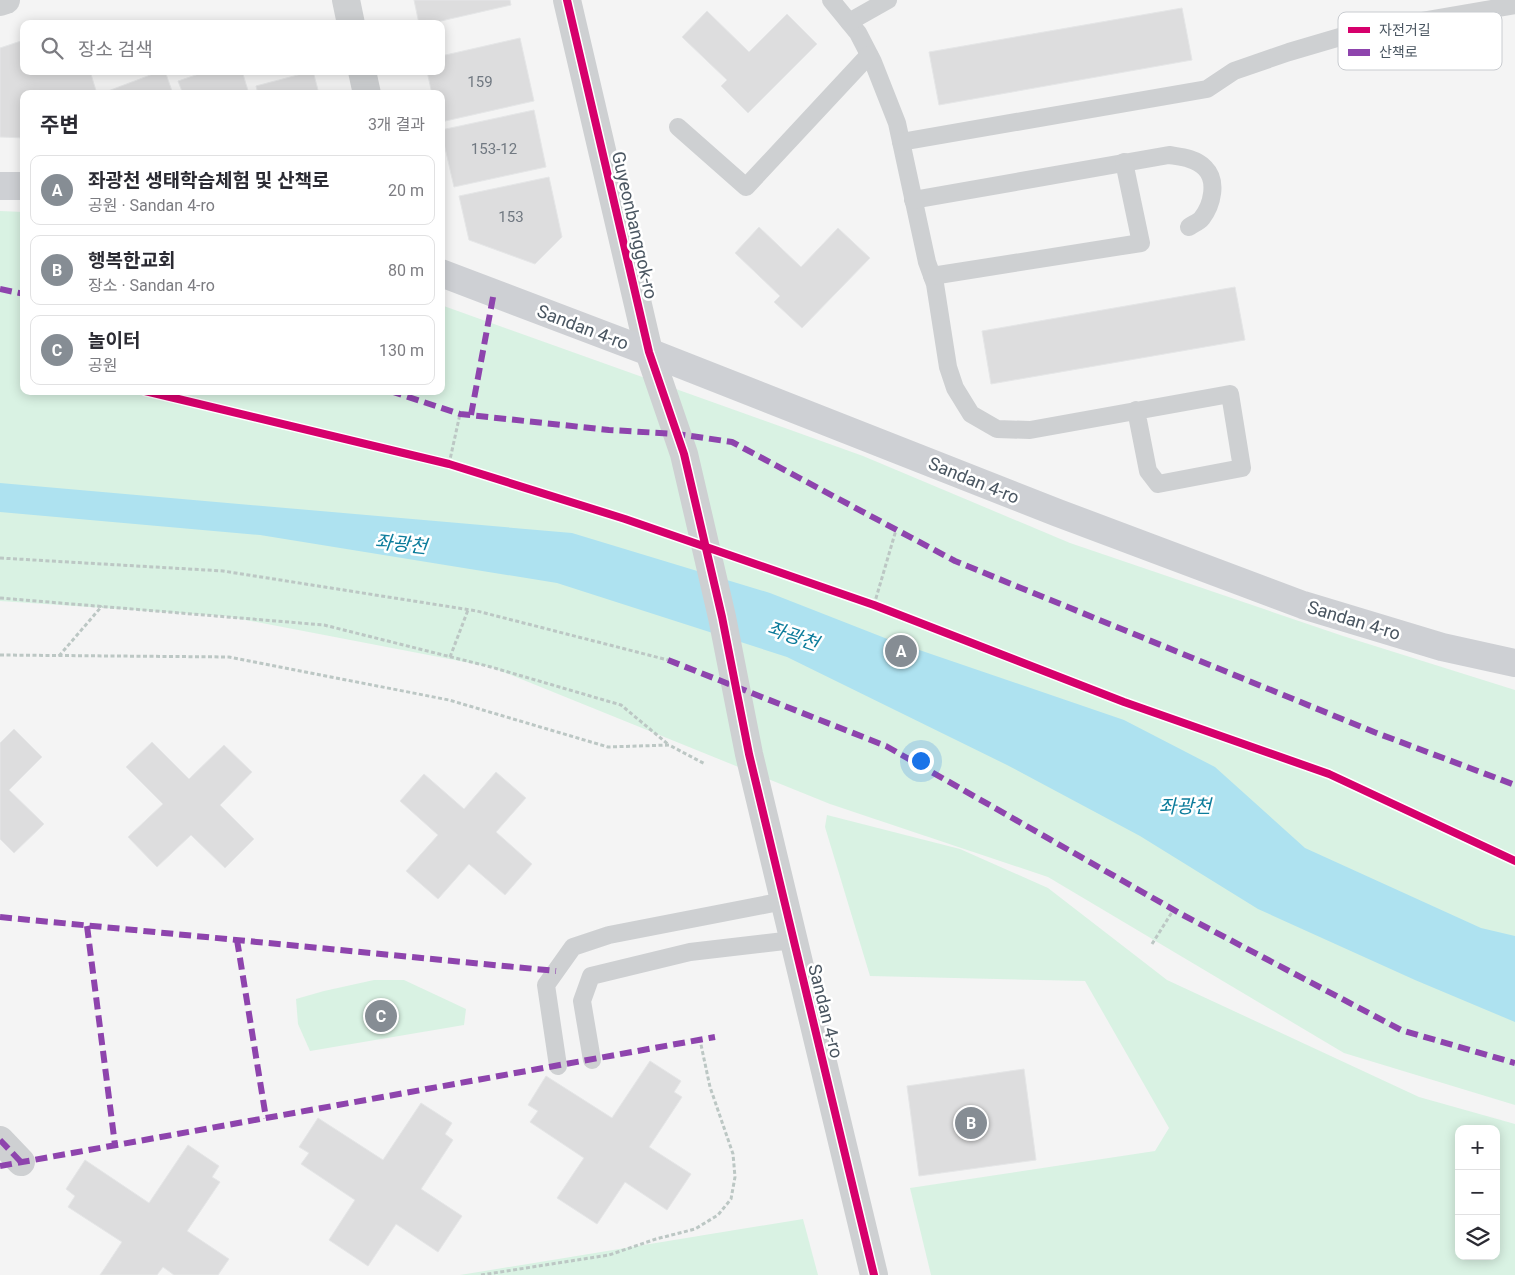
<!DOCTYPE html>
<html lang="ko">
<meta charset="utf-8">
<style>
body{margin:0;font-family:Roboto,"Noto Sans KR",sans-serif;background:#f7f7f7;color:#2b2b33}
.controls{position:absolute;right:15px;bottom:15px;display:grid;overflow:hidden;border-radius:10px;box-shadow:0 2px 12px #0003}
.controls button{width:45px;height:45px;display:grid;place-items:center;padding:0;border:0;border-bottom:1px solid #e1e1e2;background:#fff;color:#2b2b33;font:25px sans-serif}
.you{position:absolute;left:920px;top:760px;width:18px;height:18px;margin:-12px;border:4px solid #fff;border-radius:50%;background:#1a73e8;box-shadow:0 0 0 8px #1a73e833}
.badge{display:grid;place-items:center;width:32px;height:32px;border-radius:50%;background:#868d94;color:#fff;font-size:16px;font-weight:700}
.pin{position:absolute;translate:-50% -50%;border:2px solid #fff;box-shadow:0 1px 5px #0006}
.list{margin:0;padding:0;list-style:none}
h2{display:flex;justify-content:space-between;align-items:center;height:65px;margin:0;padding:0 20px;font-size:21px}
h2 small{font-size:16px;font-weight:400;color:#7c7c81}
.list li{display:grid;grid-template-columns:32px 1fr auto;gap:15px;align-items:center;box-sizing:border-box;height:70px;margin:0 10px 10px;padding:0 10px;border:1px solid #e1e1e2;border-radius:10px}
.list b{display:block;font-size:19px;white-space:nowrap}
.list p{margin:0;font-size:16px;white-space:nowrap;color:#7c7c81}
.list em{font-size:16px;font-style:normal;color:#7c7c81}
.icon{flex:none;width:28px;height:28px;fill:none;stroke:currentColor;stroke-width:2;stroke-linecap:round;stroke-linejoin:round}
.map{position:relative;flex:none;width:1515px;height:1275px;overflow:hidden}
.search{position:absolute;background:#fff;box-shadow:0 2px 12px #0003;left:20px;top:20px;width:425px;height:55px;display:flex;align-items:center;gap:12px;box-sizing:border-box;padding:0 18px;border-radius:10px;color:#7c7c81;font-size:19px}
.panel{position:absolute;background:#fff;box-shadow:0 2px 12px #0003;left:20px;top:90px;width:425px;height:305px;border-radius:10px}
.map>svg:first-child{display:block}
.green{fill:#d9f2e3;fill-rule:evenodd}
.water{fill:#aee2f0}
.building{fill:#ddddde;stroke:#e5e6e7}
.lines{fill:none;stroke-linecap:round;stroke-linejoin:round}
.path{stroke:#bcc7c4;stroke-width:3;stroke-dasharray:4 2.5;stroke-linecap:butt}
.lane{stroke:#ced0d2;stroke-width:18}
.street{stroke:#ced0d2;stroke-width:28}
.secondary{stroke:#ced0d4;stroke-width:28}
.quiet{stroke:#8e44ad;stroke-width:6;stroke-dasharray:12 6;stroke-linecap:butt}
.cycleway-casing{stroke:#fff;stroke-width:11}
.cycleway{stroke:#d6006c;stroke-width:8}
.labels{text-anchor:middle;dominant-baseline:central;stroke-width:5;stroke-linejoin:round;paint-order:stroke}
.number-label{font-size:15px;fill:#707881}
.street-label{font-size:18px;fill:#4a5661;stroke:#fff}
.water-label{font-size:19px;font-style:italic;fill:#0c7c9b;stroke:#fff}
.key{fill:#fff;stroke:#c9ccd0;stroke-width:1}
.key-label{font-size:14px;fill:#4a5661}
</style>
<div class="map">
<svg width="1515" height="1275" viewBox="0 0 1515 1275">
<rect width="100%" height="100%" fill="#f4f4f4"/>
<g class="green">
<path d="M0 211 24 212V391H441V305L863 456 1070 543 1343 636 1515 690V1105L1344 1053 1048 877 830 804 491 667 225 616 0 601Z"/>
<path d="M827 815 960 849 1048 888 1167 980 1419 1097 1515 1124V1275H931L910 1188 1155 1151 1169 1128 1085 981 870 976 825 827ZM1459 1129H1496V1256H1459Z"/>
<path d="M374 980H404L466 1009 464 1025 310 1051 298 1024 296 999 324 991Z"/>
<path d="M803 1219 818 1275H460Z"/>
</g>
<path class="water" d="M0 483 572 533 770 593 890 640 1124 720 1215 767 1305 848 1481 928 1515 936V1022L1415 980 1258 909 1140 836 1007 765 787 657 557 583 260 535 0 512Z"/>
<g class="building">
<path d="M414 0H510L511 5 428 24H419Z"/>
<path d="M1182 8 1192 60 939 105 929 52Z"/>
<path d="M707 11 749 52 787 14 817 44 748 113 721 86 727 80 682 37Z"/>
<path d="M520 38 534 101 441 122V94H432L427 71H441V56Z"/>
<path d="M24 40V71H90L97 94H24V138L0 137V48Z"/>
<path d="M161 71H165L173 94H109L108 91Z"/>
<path d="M208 71H242L249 94H183L178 81Z"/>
<path d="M313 71 319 94H258L256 86Z"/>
<path d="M534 110 546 167 454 187 441 130Z"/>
<path d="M549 177 562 237 535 264 469 240 459 196Z"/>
<path d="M759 227 801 267 838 228 870 258 802 328 774 302 780 296 735 253Z"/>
<path d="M1235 287 1245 340 991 384 982 331Z"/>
<path d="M14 729 42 757 9 790 44 824 14 853 0 839V743Z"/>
<path d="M152 742 189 779 224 745 252 772 220 805 254 839 225 868 191 835 157 867 128 837 163 804 126 767Z"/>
<path d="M496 772 526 798 496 832 532 864 505 895 469 864 438 899 406 871 438 835 400 801 424 774 464 809Z"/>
<path d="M650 1061 681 1081 674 1092 682 1097 649 1147 691 1174 667 1210 625 1182 597 1224 557 1198 584 1158 530 1122 538 1111 528 1105 546 1076 612 1118Z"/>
<path d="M1024 1069 1036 1160 919 1176 907 1086Z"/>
<path d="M421 1103 452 1123 445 1134 453 1140 421 1189 462 1216 438 1252 396 1224 368 1266 329 1240 355 1200 301 1164 309 1153 299 1147 318 1118 383 1160Z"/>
<path d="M188 1145 219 1166 212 1177 220 1182 187 1231 229 1259 218 1275H174L163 1267 157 1275H100L122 1242 68 1207 75 1196 66 1189 85 1160 149 1203Z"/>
</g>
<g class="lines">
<g class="path">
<path d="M449 464 460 414"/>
<path d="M0 558 223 571 477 611 668 660"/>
<path d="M0 598 324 625 491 667 621 705 669 745"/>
<path d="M874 605 896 530"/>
<path d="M0 655 229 657 449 700 608 747 669 745 705 764"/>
<path d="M59 656 102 606"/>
<path d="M450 657 468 610"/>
<path d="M1152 944 1174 909"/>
<path d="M481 1275 609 1255 656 1239 695 1229 718 1215 731 1199 735 1177 733 1154 710 1087 700 1040"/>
</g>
<g class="lane">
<path d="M831 0 858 33 873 62 897 123 927 262 935 284 948 367 955 388 971 414 997 429 1030 430 1230 394 1242 468 1158 484 1148 471 1136 410"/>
<path d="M849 22 888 0"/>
<path d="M678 127 746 187 869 55"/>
<path d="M901 142 1207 89 1234 71 1289 52 1357 32 1515 5"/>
<path d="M913 200 1169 155C1181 157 1195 158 1205 168 1218 181 1212 205 1202 218 1199 222 1193 224 1189 227"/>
<path d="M932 276 1141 243 1124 162"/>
<path d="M592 1060 582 1001 591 976 690 952 793 940"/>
<path d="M558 1066 546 985 573 947 609 935 784 901"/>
</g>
<g class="street">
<path d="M346 0 351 24"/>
<path d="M567 0 649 352 684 454 722 617 749 754 874 1275"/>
<path d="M0 2 6 0"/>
<path d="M362 71 367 94"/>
<path d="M0 1140 21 1162"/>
</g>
<g class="secondary">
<path d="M0 186H24"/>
<path d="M441 273 649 352 1058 513 1303 605 1442 647 1515 663"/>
</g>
<g class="quiet">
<path d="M0 289 24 294"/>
<path d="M390 391 460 414 609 430 677 434 732 442 955 561 1374 732 1515 785"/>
<path d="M471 415 494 292"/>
<path d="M668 660 886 746 1181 914 1401 1030 1515 1063"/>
<path d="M0 917 556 971"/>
<path d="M87 926 115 1145"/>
<path d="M237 940 266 1118"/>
<path d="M0 1140 21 1162"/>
<path d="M0 1166 715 1037"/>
</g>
<g class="cycleway-casing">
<g id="cycleway">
<path d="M567 0 649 352 684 454 722 617 749 754 874 1275"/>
<path d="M145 391 449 464 625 519 874 605 1124 702 1329 774 1515 861"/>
</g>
</g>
<use href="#cycleway" class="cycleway"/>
</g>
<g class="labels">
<g class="number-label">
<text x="480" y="82">159</text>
<text x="494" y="149">153-12</text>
<text x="511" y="217">153</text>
</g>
<g class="street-label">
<text transform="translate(635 225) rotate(77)">Guyeonbanggok-ro</text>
<text transform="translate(583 327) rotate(21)">Sandan 4-ro</text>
<text transform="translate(974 480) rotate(22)">Sandan 4-ro</text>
<text transform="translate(1354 620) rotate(17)">Sandan 4-ro</text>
<text transform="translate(826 1011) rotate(76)">Sandan 4-ro</text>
</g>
<g class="water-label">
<text transform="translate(401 544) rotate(6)">좌광천</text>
<text transform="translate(793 636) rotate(19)">좌광천</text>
<text x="1185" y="806">좌광천</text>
</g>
</g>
<rect x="1338" y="12" width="164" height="58" rx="8" class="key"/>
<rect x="1348" y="27" width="22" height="6" fill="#d6006c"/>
<rect x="1348" y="49" width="22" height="7" fill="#8e44ad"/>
<g class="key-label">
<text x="1379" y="35">자전거길</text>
<text x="1379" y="57">산책로</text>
</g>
</svg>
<div class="controls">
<button>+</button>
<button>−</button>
<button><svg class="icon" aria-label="layers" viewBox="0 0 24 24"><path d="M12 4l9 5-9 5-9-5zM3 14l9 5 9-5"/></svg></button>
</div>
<div class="you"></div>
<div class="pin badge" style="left:901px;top:651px">A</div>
<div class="pin badge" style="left:971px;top:1123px">B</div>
<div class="pin badge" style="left:381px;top:1016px">C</div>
<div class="search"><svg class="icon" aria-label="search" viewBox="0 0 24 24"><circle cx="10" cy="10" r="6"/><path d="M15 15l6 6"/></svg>장소 검색</div>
<section class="panel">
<h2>주변<small>3개 결과</small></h2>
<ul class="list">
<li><span class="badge">A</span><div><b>좌광천 생태학습체험 및 산책로</b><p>공원 · Sandan 4-ro</p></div><em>20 m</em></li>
<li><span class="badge">B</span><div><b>행복한교회</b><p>장소 · Sandan 4-ro</p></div><em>80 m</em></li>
<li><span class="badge">C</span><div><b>놀이터</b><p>공원</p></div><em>130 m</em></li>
</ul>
</section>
</div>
